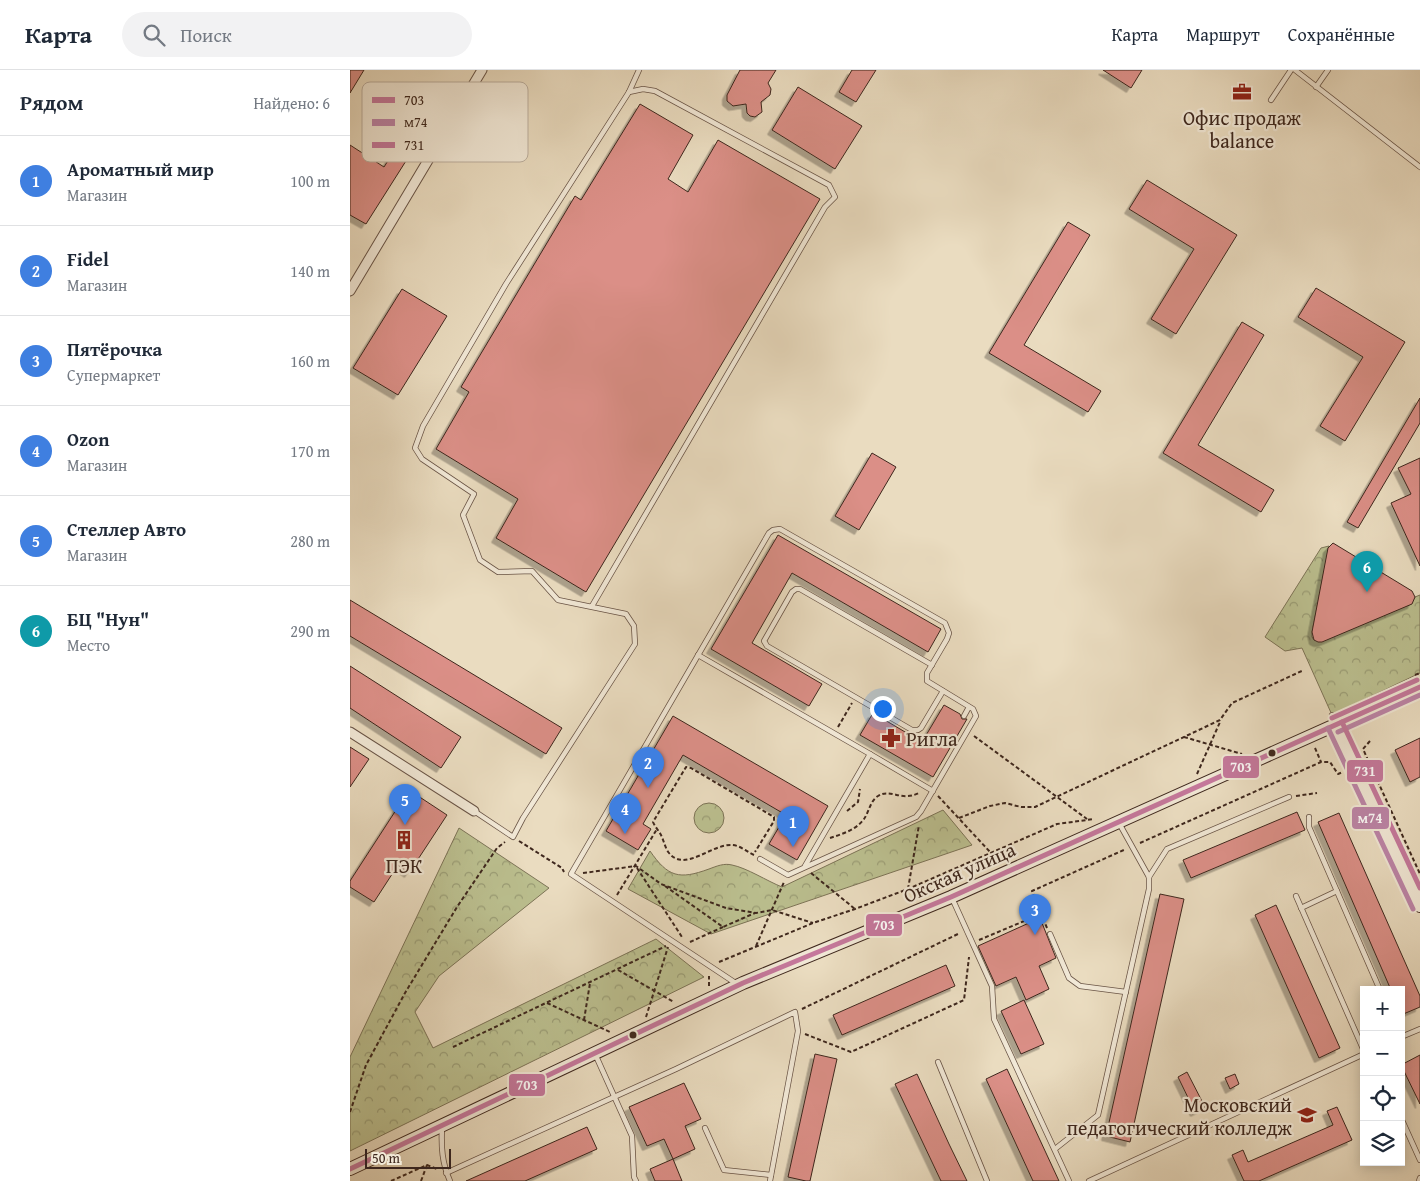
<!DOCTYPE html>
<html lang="ru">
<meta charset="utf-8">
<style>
body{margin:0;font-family:"Gentium Book Plus",serif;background:#f2f2f3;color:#1f2937}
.controls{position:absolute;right:15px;bottom:15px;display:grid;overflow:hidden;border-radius:0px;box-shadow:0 2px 12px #0003}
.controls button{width:45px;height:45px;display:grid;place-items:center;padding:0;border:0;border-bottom:1px solid #e0e1e3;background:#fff;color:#1f2937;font:25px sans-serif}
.scale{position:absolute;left:15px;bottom:12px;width:86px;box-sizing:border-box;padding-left:5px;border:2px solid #3e271d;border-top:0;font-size:14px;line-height:18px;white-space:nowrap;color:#3e271d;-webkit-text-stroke:4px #f1e8d6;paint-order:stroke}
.you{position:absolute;left:532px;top:638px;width:18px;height:18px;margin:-12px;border:4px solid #fff;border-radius:50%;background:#1a73e8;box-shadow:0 0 0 8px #1a73e833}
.badge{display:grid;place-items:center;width:32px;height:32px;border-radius:50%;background:#8f2418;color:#fff;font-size:16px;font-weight:700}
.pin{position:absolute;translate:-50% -41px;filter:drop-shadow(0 1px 2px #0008)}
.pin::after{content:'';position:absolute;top:26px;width:18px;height:15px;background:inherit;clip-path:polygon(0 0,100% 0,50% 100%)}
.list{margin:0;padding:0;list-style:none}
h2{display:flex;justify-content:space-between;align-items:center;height:65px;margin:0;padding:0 20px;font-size:21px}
h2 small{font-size:16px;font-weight:400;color:#747a83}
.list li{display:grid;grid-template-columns:32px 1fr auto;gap:15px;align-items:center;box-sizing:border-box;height:90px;padding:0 20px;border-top:1px solid #e0e1e3}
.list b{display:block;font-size:19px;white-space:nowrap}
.list p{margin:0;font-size:16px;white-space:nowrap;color:#747a83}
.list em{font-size:16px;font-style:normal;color:#747a83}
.icon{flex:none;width:28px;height:28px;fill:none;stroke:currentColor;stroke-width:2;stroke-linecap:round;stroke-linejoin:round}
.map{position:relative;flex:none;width:1070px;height:1111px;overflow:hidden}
header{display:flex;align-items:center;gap:30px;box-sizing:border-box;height:70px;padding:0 25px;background:#fff;border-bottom:1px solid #e0e1e3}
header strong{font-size:24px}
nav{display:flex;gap:28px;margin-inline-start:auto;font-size:18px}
.search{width:350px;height:45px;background:#f2f2f3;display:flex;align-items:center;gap:12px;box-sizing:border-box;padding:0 18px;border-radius:28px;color:#747a83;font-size:19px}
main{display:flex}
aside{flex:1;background:#fff}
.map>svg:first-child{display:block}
.forest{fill:url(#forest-crowns);stroke:#7c7356}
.building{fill:#db8f87;stroke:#3e271d;filter:url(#shadow)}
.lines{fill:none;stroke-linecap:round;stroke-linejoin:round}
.service-casing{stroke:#695446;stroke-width:6}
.minor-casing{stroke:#695446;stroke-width:11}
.secondary-casing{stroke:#3e271d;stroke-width:14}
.path{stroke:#3e271d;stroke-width:2;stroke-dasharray:4 2.5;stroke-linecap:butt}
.service{stroke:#f1e8d6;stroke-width:4.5}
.minor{stroke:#f1e8d6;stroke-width:9}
.secondary{stroke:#f1e8d6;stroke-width:12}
.bus-1-casing{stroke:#f1e8d6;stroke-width:9}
.bus-2-casing{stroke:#f1e8d6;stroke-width:9}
.bus-3-casing{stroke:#f1e8d6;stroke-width:9}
.bus-1{stroke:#c5789c;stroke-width:5}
.bus-2{stroke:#bc84a7;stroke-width:5}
.bus-3{stroke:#c5789c;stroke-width:5}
.bus-dot{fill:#3e271d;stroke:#f1e8d6;stroke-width:2}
.labels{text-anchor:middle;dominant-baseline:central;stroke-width:4.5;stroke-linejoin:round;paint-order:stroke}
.poi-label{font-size:20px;fill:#3e271d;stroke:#f1e8d6}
.street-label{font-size:20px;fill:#3e271d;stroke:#f1e8d6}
.key{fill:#f1e8d6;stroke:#bbae9e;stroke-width:1}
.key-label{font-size:14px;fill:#3e271d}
.line-badge{stroke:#f1e8d6;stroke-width:2}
.badge-label{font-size:14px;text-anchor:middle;font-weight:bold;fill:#fff}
</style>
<header>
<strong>Карта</strong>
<div class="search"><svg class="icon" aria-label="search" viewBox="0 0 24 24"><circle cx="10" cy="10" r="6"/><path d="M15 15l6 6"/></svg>Поиск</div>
<nav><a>Карта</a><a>Маршрут</a><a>Сохранённые</a></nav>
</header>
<main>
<aside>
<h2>Рядом<small>Найдено: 6</small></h2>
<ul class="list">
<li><span class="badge" style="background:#3f7fe0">1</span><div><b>Ароматный мир</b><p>Магазин</p></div><em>100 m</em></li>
<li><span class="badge" style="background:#3f7fe0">2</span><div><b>Fidel</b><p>Магазин</p></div><em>140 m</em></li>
<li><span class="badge" style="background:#3f7fe0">3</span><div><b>Пятёрочка</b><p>Супермаркет</p></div><em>160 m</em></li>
<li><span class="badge" style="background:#3f7fe0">4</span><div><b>Ozon</b><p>Магазин</p></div><em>170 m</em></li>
<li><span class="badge" style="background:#3f7fe0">5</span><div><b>Стеллер Авто</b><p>Магазин</p></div><em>280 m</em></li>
<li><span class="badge" style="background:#0f9aa8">6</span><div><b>БЦ &quot;Нун&quot;</b><p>Место</p></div><em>290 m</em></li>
</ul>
</aside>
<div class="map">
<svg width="1070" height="1111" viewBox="0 0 1070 1111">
<defs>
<pattern id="forest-crowns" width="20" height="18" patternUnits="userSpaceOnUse" patternTransform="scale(1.25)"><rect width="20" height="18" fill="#bbbf8f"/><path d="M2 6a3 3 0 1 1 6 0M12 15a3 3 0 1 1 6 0" fill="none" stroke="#999b74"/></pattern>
<filter id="shadow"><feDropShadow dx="-4.5" dy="4.5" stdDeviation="0" flood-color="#0004"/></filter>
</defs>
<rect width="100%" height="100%" fill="#eadcc0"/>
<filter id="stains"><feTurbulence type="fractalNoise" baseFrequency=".004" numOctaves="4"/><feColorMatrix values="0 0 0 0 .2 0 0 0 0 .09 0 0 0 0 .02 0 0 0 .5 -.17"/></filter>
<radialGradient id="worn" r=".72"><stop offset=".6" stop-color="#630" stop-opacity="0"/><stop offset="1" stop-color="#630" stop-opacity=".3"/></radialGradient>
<g class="forest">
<path d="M979 476 962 562V567L964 570 973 571 1061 534 1065 527 1070 525V603L982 645 952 578 935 581 915 567 971 478Z"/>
<circle cx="359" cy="748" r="15"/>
<path d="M593 740 622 775 361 864 278 819 300 781C318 807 329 810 359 799 367 796 374 793 382 795 397 798 417 811 432 817Z"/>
<path d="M109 758 199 818 89 906 65 942 83 978 306 869 354 907 0 1081V987Z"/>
</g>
<g class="building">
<path d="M0 0H14L0 23Z"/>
<path d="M390 0H426L418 13 421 19 420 25 411 32 412 42 405 47 400 46 397 43 396 34 383 36 377 31V25Z"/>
<path d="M502 0H526L506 32 489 22Z"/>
<path d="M753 0H792L781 18Z"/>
<path d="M448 17 512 56 485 99 422 60Z"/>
<path d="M290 34 343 65 318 109 338 122 368 70 470 129 236 522 146 468 168 429 86 379 119 322 111 317 225 126 231 130Z"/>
<path d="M0 75 34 97 48 75 61 83 16 154 0 145Z"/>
<path d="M797 110 887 165 826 264 801 249 844 179 779 139Z"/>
<path d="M718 152 740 165 674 275 751 321 738 342 639 283Z"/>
<path d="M966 218 1055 272 995 371 970 356 1013 287 948 247Z"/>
<path d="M52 219 97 246 48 325 3 298Z"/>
<path d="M892 252 914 265 848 375 924 420 911 442 813 383Z"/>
<path d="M1070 328V353L1008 458 997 452Z"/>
<path d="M522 383 546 397 509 460 485 446Z"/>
<path d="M1070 388V496L1041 433 1061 424 1048 398Z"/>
<path d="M428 465 591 559 578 582 442 503 402 573 472 614 459 636 361 579Z"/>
<path d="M983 473 1062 521 1065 527 1062 534 972 572H968L964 570 962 562 978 478Z"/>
<path d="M0 530 212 658 196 684 0 566Z"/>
<path d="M0 596 111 667 91 698 0 638Z"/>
<path d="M594 635 610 644 612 649H617L583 707 510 665 523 643 572 672Z"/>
<path d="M323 646 478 736 447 790 419 774 436 745 333 685 293 754 301 759 288 780 256 761Z"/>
<path d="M1070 668V707L1060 712 1045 680Z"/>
<path d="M0 677 19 689 0 717Z"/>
<path d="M59 720 97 745 59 803 48 795 24 832 0 817V811Z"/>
<path d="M947 742 955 760 841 808 833 790Z"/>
<path d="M989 743 1070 926V937L1051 945V920H1041L968 752Z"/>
<path d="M810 824 834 829 780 1072 756 1066Z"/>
<path d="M926 835 990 978 969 988 905 845Z"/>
<path d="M690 848 706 888 689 896 699 919 676 930 666 907 646 916 628 876Z"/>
<path d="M596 895 605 916 492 965 483 945Z"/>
<path d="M674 930 694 974 671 984 651 941Z"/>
<path d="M465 984 487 989 460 1111H456L438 1107Z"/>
<path d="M1070 985V1034L1051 995Z"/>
<path d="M657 999 709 1111H683L636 1009Z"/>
<path d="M837 1002 855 1037 845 1042 828 1007Z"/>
<path d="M567 1004 599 1074 617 1111H591L545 1014Z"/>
<path d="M885 1004 889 1014 880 1019 875 1008Z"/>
<path d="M334 1013 351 1049 335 1056 345 1079 323 1089 314 1069 297 1076 279 1037Z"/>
<path d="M987 1037 1002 1070 909 1111H894L882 1085 893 1080 898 1092 983 1055 977 1041Z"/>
<path d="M237 1057 247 1079 175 1111H116Z"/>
<path d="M323 1089 332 1111H305L300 1099Z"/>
</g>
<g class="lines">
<g class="service-casing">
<g id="service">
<path d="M945 0 1070 97"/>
<path d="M966 17 978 0"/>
<path d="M279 22 289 0"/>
<path d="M921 30 941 0"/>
<path d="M348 585 520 684"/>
<path d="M582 595 450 519H446L442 522 414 571 417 576 562 660H568L571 658 593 621"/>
<path d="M982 645 985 653"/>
<path d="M614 646 619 637"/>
<path d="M124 741 163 767 173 748 285 574 284 556 276 544 208 530 182 501 148 502 130 490 113 445 124 424 72 389 65 378 73 356 156 214 279 22 293 19 305 21 479 115 485 127 475 137 242 536"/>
<path d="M959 747V757L1030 920"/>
<path d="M455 796 520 684 583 721"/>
<path d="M799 807 817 779 939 727"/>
<path d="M946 826 1014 981"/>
<path d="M602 828 642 916 644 949 719 1111"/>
<path d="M951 838 987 821"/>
<path d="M700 864 719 908 730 916 776 922"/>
<path d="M387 914 221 804 419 463 423 460 430 459 595 553 599 563 597 569 577 603V611L623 639 626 646 571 741 566 747 438 805 410 789"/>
<path d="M1051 967 1070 959"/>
<path d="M246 986 282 1066 284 1107 286 1111"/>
<path d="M588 992 637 1111"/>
<path d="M1051 1048 1070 1090"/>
<path d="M92 1057C91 1077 92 1093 100 1111"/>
<path d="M355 1058 374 1100 421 1105"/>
<path d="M705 1079 748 1045 799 819V807L769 753"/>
<path d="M96 1103 326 999 445 942 448 961 420 1111"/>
<path d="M739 1111 1014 984"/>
<path d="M1069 1111 1070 1108"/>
</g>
</g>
<g class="minor-casing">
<g id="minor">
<path d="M0 221 132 0"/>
<path d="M0 662 124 741"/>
</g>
</g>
<g class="secondary-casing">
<g id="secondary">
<path d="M985 655 1070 836"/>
<path d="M0 1099 393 913 601 827 1070 617"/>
</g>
</g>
<g class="path">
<path d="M1065 605 1070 603"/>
<path d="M488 657 502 633"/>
<path d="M624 666 737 749"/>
<path d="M834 667 892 684"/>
<path d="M1020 671 1013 679 1070 804"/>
<path d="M965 678 971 692"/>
<path d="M847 704 870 652"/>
<path d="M588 726 641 783"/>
<path d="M946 726 967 723"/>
<path d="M497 741 508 732 510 719"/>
<path d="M609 748 640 736 655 733 671 737H685L870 650 882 633 954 600"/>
<path d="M480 768C492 764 506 760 514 749 519 742 520 731 528 726 541 718 551 732 569 723"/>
<path d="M169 771 212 798 214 802"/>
<path d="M790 773 971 692H980L988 704 993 702"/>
<path d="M404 785C397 782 391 776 383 775 362 773 335 803 319 783 315 778 314 771 311 765 309 761 305 757 303 752L336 697 341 698 424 747V751L405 782"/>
<path d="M287 798 332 867"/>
<path d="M233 803 286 796 311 814 376 838 406 843 422 840 463 853"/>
<path d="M461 803 505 839"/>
<path d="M315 816 373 857 405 843"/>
<path d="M558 819 569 755"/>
<path d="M267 825 307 759"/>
<path d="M697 858 682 821 776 779"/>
<path d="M629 870 691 844"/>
<path d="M340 872 373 857"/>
<path d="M406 876 434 812"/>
<path d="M369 892 463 853 505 839 558 819 707 754 744 749"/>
<path d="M268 900 324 932"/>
<path d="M359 916V906"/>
<path d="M197 933 260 962"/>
<path d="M452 939 610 863"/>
<path d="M296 947 318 877"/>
<path d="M234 950 240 913"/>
<path d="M455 964 501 982 614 930 619 887"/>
<path d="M103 977 316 876"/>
<path d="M0 1042 16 995 55 923 107 837 147 778 155 772"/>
<path d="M41 1111 77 1095 87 1099"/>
<path d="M71 1111 77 1095"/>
</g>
<use href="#service" class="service"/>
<use href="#minor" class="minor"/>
<use href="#secondary" class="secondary"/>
<g class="bus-1-casing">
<path id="bus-1" d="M0 1099 393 913 601 827 1070 617"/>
</g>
<g class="bus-2-casing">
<g id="bus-2">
<path d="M978 658 1063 839"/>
<path d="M988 662 1070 625"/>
</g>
</g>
<g class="bus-3-casing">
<g id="bus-3">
<path d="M982 648 1067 610"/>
<path d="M992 652 1070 818"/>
</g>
</g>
<use href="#bus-1" class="bus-1"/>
<use href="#bus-2" class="bus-2"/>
<use href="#bus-3" class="bus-3"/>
</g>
<defs>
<g id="office-bare" transform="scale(1.5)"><path d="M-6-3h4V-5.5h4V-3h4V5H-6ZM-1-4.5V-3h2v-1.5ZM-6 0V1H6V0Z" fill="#8f2418" stroke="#f1e8d6" stroke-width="2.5" paint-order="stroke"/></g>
<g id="pharmacy-bare" transform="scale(1.5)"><path d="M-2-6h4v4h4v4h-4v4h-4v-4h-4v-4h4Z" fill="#8f2418" stroke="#f1e8d6" stroke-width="2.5" paint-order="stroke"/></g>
<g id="building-bare" transform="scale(1.5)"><path d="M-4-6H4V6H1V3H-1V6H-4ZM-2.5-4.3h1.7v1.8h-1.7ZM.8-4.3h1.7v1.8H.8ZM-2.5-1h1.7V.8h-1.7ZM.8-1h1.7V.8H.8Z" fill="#8f2418" stroke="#f1e8d6" stroke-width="2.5" paint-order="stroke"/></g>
<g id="university-bare" transform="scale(1.5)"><path d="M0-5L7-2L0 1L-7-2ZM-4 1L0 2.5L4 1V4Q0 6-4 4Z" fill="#8f2418" stroke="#f1e8d6" stroke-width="2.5" paint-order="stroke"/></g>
</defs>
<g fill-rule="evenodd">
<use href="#office-bare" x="892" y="22"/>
<use href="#pharmacy-bare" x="541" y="668"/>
<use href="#building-bare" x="54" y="770"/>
<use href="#university-bare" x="957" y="1045"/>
</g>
<g class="bus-dot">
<circle cx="922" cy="683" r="4.5"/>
<circle cx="283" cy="965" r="4.5"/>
</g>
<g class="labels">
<g class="poi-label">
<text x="892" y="47">Офис продаж<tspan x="892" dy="23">balance</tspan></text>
<text x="556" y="668" text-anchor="start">Ригла</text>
<text x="54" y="795">ПЭК</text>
<text x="942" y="1034" text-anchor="end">Московский<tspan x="942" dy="23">педагогический колледж</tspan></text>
</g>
<g class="street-label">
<text transform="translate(609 802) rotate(-24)">Окская улица</text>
</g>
</g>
<rect x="12" y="12" width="166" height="80" rx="8" class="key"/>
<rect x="22" y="27" width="23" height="6" fill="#c5789c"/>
<rect x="22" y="49" width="23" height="7" fill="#bc84a7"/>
<rect x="22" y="72" width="23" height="6" fill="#c5789c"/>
<g class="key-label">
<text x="54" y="35">703</text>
<text x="54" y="57">м74</text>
<text x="54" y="80">731</text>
</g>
<g class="line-badge">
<rect x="872" y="685" width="38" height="24" rx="5" fill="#c5789c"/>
<rect x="996" y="689" width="38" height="24" rx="5" fill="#c5789c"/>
<rect x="1001" y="736" width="39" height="24" rx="5" fill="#bc84a7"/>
<rect x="515" y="843" width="38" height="24" rx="5" fill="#c5789c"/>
<rect x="158" y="1003" width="38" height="24" rx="5" fill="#c5789c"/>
</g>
<g class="badge-label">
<text x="891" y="702">703</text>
<text x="1015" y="706">731</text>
<text x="1020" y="753">м74</text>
<text x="534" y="860">703</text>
<text x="177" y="1020">703</text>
</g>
<rect width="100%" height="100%" filter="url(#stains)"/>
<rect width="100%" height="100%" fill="url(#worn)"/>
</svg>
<div class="controls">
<button>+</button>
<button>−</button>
<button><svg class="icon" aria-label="locate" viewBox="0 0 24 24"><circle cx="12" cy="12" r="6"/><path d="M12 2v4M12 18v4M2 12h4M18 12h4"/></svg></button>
<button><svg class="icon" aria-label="layers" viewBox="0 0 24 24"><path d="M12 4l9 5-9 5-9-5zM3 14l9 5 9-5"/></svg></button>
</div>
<div class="scale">50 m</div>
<div class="you"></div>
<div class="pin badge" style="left:443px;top:777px;background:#3f7fe0">1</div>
<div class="pin badge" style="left:298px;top:718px;background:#3f7fe0">2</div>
<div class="pin badge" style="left:685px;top:865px;background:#3f7fe0">3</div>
<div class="pin badge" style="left:275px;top:764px;background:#3f7fe0">4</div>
<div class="pin badge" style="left:55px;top:755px;background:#3f7fe0">5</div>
<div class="pin badge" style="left:1017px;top:522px;background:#0f9aa8">6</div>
</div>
</main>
